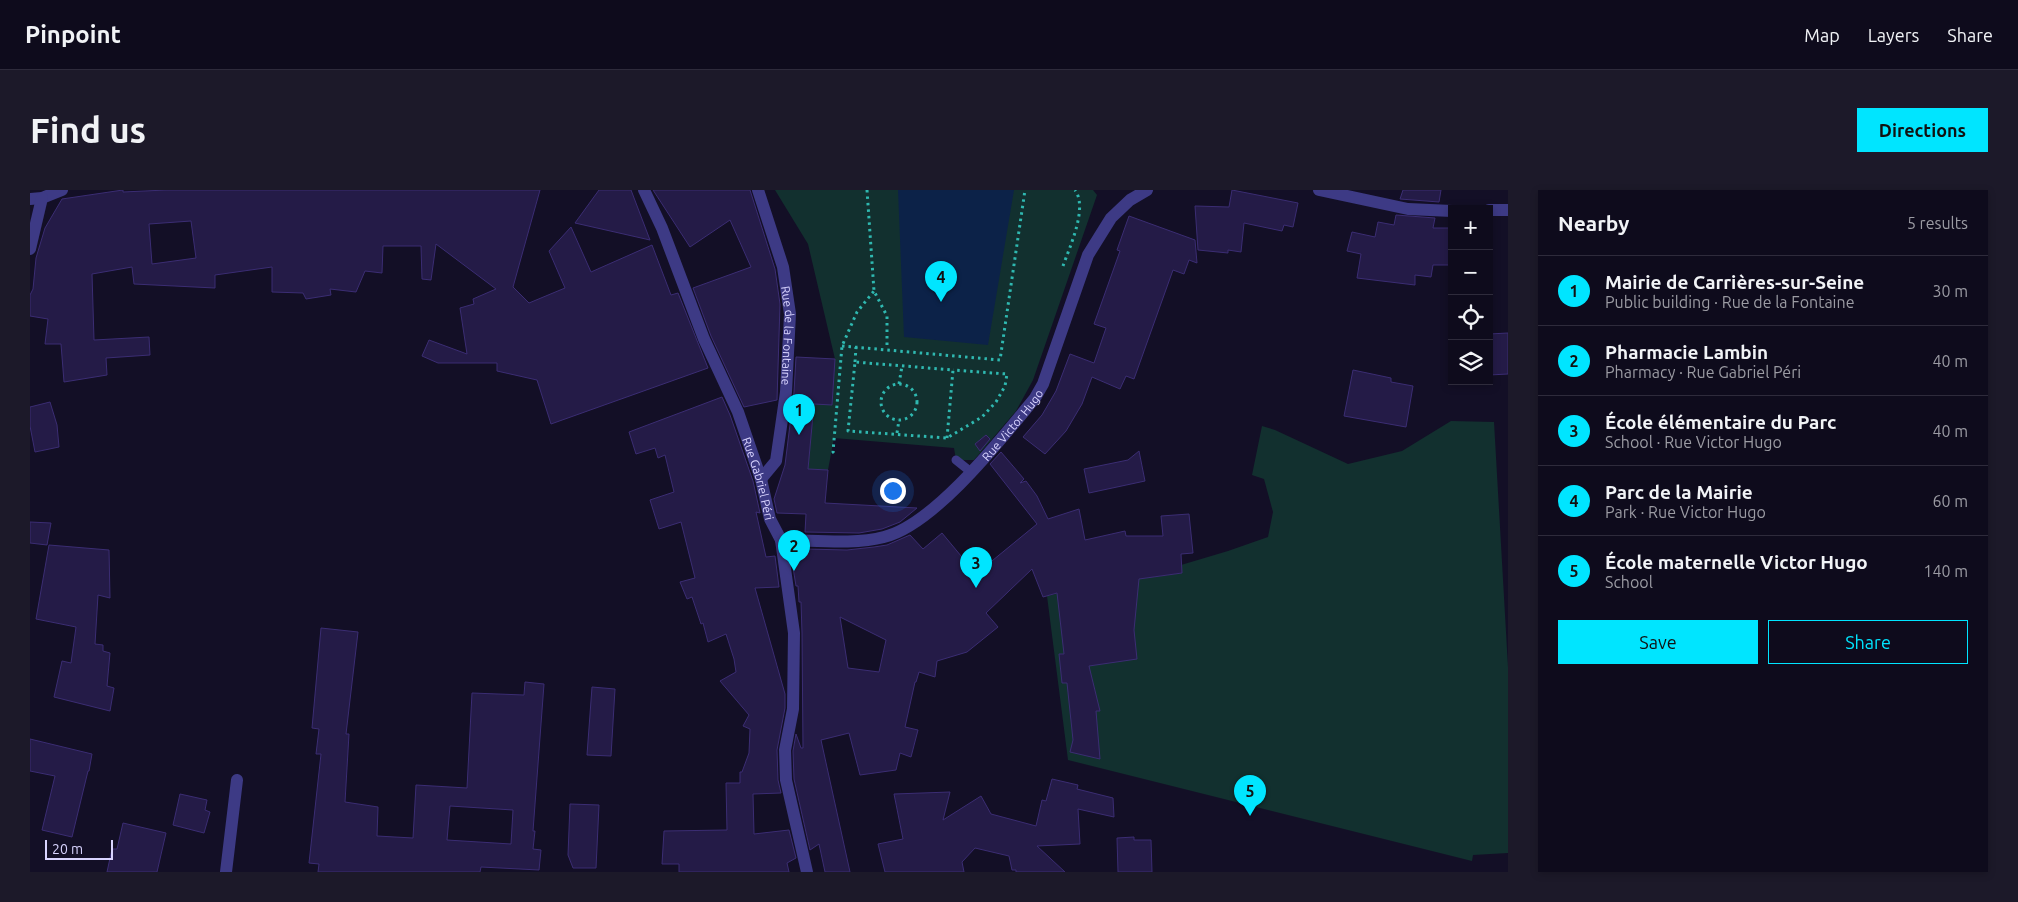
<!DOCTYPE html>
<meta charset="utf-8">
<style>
body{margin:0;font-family:Ubuntu,sans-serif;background:#1c1929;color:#f1f3f6}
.controls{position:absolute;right:15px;top:15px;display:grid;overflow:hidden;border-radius:0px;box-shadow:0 2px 8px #0003}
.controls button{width:45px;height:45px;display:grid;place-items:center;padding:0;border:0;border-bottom:1px solid #2e2b3b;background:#0e0b1c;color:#f1f3f6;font:25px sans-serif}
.scale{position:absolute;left:15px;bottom:12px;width:68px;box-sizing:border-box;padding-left:5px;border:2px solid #d9d4ff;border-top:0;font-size:14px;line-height:18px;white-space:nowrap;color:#d9d4ff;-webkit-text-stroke:4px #130f26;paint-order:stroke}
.you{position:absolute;left:862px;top:300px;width:18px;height:18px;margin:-12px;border:4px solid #fff;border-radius:50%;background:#1a73e8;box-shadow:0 0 0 8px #1a73e833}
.badge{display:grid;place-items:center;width:32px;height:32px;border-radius:50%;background:#00e5ff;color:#111;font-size:16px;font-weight:700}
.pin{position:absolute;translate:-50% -41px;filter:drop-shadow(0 1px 2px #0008)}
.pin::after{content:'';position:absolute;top:26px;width:18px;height:15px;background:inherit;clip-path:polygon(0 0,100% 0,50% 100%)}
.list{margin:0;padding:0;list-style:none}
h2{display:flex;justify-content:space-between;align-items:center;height:65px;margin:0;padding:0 20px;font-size:21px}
h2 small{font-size:16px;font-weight:400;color:#9b9ba3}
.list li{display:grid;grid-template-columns:32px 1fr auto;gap:15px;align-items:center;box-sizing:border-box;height:70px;padding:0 20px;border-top:1px solid #2e2b3b}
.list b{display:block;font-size:19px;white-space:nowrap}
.list p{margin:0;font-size:16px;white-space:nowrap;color:#9b9ba3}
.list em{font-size:16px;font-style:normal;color:#9b9ba3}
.actions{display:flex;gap:10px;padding:15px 20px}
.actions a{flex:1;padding:11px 0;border:1px solid #00e5ff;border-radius:0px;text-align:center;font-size:18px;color:#00e5ff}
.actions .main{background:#00e5ff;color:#111}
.icon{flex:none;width:28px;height:28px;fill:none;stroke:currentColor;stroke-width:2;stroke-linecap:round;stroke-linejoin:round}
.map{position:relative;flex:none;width:1478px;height:682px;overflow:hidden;border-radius:0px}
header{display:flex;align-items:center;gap:30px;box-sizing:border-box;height:70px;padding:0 25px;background:#0e0b1c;border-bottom:1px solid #2e2b3b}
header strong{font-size:24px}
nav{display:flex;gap:28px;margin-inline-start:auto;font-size:18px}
.intro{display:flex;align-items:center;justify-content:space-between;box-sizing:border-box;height:120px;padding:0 30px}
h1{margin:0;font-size:35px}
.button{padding:12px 22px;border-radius:0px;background:#00e5ff;color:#111;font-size:18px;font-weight:700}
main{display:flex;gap:30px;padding:0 30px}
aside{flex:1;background:#0e0b1c;border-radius:0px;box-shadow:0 2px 8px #0003}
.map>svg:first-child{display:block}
.green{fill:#12302f}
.water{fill:#0c2248}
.building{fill:#241b47;stroke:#3b2d73;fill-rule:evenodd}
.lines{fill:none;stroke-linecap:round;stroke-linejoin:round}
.path{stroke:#2fb8b0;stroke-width:3;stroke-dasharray:2.5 4;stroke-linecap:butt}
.service{stroke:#3d3a85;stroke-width:9}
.minor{stroke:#3d3a85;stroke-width:12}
.labels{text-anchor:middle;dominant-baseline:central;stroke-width:4.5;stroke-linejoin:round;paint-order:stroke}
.street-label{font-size:12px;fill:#d9d4ff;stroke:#130f26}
</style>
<header>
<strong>Pinpoint</strong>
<nav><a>Map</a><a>Layers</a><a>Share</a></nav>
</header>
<div class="intro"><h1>Find us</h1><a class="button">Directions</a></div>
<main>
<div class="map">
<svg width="1478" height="682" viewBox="0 0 1478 682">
<rect width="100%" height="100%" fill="#130f26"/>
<g class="green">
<path d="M745 0H1063L1067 5 1003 190 986 221 944 270H926L924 258 804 248 798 280 778 279 784 214H802L805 169 778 54Z"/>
<path d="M1421 231 1464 232 1478 477V663L1443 665 1442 671 1038 570 1017 406 1123 381 1124 387 1152 383 1151 375 1198 361 1238 347 1243 322 1234 289 1222 285 1232 236 1245 240 1318 274 1372 261Z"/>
</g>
<path class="water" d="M868 0H984L958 155 874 147Z"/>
<g class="building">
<path d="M93 0V2L136 0H510L483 97 499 113 535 98 519 61 541 37 561 82 622 55 641 105 648 103 678 178 521 234 507 190 467 181V173H408L392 166 399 150 437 164 430 118 444 114 443 109 466 99 406 54 401 90 392 89 391 56H353L352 83 335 81 326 102 300 99 301 105 276 109 273 103 242 102V77L185 85V98L104 94 102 77 62 84 64 150 119 147 120 165 76 168 77 185 34 192 31 154H15L18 129 0 126V105L3 99 6 68 15 38 32 9ZM161 31 166 68 122 74 119 34Z"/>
<path d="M569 0H601L620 50 545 33Z"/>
<path d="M623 0H720L745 79 750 114 747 210 714 217 681 146 663 98 721 77 700 30 660 57Z"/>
<path d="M1202 0 1268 13 1263 37 1254 35 1252 41 1214 33 1211 62 1198 60V63L1168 60 1165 16 1199 17Z"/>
<path d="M1373 0H1411L1409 12 1370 9Z"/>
<path d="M1366 25 1405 28 1403 38H1422V75H1403L1401 87 1385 85V95L1327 88 1331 64 1317 61 1322 42 1345 47 1348 32 1364 35Z"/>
<path d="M1099 26 1165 50 1167 73 1159 70 1154 84 1143 80 1104 189 1096 186 1090 199 1062 187 1052 214 1036 241 1015 264 993 247 1012 225 1026 201 1040 164 1064 173 1076 138 1064 134 1090 61 1087 60Z"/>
<path d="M1478 143V184L1459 185V144Z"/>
<path d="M766 167 805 169 802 215 784 214 778 279 798 280 795 313 887 318 870 332 852 339 829 343 775 342 776 324 747 323 744 309 755 275 764 202Z"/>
<path d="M1323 180 1361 188V192L1383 196 1376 237 1314 226Z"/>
<path d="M692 207 700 225 723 291 730 323 726 322 736 367 745 366 749 397 725 398 755 504V518L747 560 748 590 751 603 723 604 724 644 759 640 766 668 757 673 759 682H649V674H632L634 641 697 640 696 593H710V582H712L719 563 720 539 713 536 719 525 690 491 706 482 704 469 696 444 678 452 673 433 671 434 662 407 657 409 650 392 665 388 651 332 629 339 620 310 644 302 635 265 628 268 625 258 606 264 599 242Z"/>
<path d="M20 212 27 235 29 257 5 262 0 236V217Z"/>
<path d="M956 245 960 249 950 261 945 254Z"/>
<path d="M1109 261 1115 291 1059 303 1054 279 1098 270Z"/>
<path d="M971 262 994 289 990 293 996 291 1007 306 1018 329 1049 319 1055 350 1095 341 1096 346H1133L1131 326 1159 324 1163 363 1151 364 1152 383 1109 389 1104 440 1107 469 1059 476 1070 521H1066L1070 569 1040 562 1043 550 1037 493H1032L1029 464H1034L1027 403 1013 407 1002 379 956 423 968 437 937 462 907 471 905 487 889 482 886 492H885L875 537 888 540 881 567 870 563 866 580 830 585 819 543 791 550 820 682H795L789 654 780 660 764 589 763 561 766 544 771 558H773L772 443 771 412H769L768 396H766L761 365 774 363 775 359 817 360 844 357 857 355 880 345 893 359 912 343 946 384 1007 334 960 274ZM810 427 856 450 849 482 818 478Z"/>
<path d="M0 332 21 333 17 355 0 353Z"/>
<path d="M19 355 79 360 80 408 68 405 65 454 73 455V461L80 463 77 496 84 498 80 521 24 507 32 471 41 473 46 437 6 429Z"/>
<path d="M291 438 328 442 316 544H319L315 612 348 617 347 646 383 648 386 595 437 598 442 503 494 505 495 492 514 494 503 641H505L503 659 511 660 509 680 451 677 450 682H288L289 674 279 673 291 564H286L289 539 282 538ZM420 616 483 620 481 654 417 650Z"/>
<path d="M562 497 585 499 581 566 557 565Z"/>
<path d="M0 549 62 564 59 581H58L42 647 12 640 25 586 0 581Z"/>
<path d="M1022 589 1048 595 1047 599 1083 608 1084 627 1048 619 1050 654 1007 656 1035 682H986V680H982L979 666 945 658 932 672 934 682H855L848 654 873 649 864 604 920 602 913 630 951 606 961 624 1006 636 1012 610 1016 611Z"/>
<path d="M150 604 177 610 175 620 180 622 174 643 143 635Z"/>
<path d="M540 614 569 615 566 678H543L538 665Z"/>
<path d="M93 633 136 643 127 682H77L82 659H87Z"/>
<path d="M1104 647V650H1121L1122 682H1088L1087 648Z"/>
</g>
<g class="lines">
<g class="path">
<path d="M837 0 844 101 857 126V159"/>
<path d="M1033 76C1040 56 1058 18 1045 0"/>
<path d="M812 156 970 170 995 0"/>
<path d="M825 172 826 157"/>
<circle cx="869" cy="212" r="18"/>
<path d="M869 194 872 176"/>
<path d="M867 243 869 230"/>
<path d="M917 248 923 180 825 172 818 241 917 248 952 227 966 212 975 196 977 184 923 180"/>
<path d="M804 263 803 262 812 156 827 122 844 101"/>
</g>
<path class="service" d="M926 270 941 282"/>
<g class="minor">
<path id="s1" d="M614 0 632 38 674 149 708 222 731 289 740 329 751 350 764 443 763 519 755 560 756 590 777 682"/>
<path id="s2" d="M728 0 753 77 760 124 756 202 746 271 731 289"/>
<path d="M1289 0 1378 19 1422 21"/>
<path d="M0 9 12 8 32 0"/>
<path d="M1459 20H1478"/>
<path d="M0 59 12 8"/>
<path id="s3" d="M751 350C783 350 824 355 854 347 904 335 972 248 1005 208L1013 194 1058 65 1081 28 1100 10 1117 0"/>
<path d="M196 682 207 590"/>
</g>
</g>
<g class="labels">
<g class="street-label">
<text stroke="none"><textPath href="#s2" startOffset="150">Rue de la Fontaine</textPath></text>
<text stroke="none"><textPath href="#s3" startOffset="276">Rue Victor Hugo</textPath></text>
<text stroke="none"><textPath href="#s1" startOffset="311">Rue Gabriel Péri</textPath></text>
</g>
</g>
</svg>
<div class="controls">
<button>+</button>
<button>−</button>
<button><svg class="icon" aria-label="locate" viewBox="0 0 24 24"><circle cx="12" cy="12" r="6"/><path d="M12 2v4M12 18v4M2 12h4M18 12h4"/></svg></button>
<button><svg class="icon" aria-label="layers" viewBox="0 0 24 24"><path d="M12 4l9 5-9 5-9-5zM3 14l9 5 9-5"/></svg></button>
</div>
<div class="scale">20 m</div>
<div class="you"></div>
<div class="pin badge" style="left:769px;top:245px">1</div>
<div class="pin badge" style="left:764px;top:381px">2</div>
<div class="pin badge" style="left:946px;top:398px">3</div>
<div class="pin badge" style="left:911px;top:112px">4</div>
<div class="pin badge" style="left:1220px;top:626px">5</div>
</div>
<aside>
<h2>Nearby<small>5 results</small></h2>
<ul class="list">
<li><span class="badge">1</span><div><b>Mairie de Carrières-sur-Seine</b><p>Public building · Rue de la Fontaine</p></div><em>30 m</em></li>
<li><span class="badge">2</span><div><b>Pharmacie Lambin</b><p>Pharmacy · Rue Gabriel Péri</p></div><em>40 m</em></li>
<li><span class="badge">3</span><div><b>École élémentaire du Parc</b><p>School · Rue Victor Hugo</p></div><em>40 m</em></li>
<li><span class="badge">4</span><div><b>Parc de la Mairie</b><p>Park · Rue Victor Hugo</p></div><em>60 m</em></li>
<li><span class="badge">5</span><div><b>École maternelle Victor Hugo</b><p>School</p></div><em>140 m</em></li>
</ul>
<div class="actions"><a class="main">Save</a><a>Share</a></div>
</aside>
</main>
